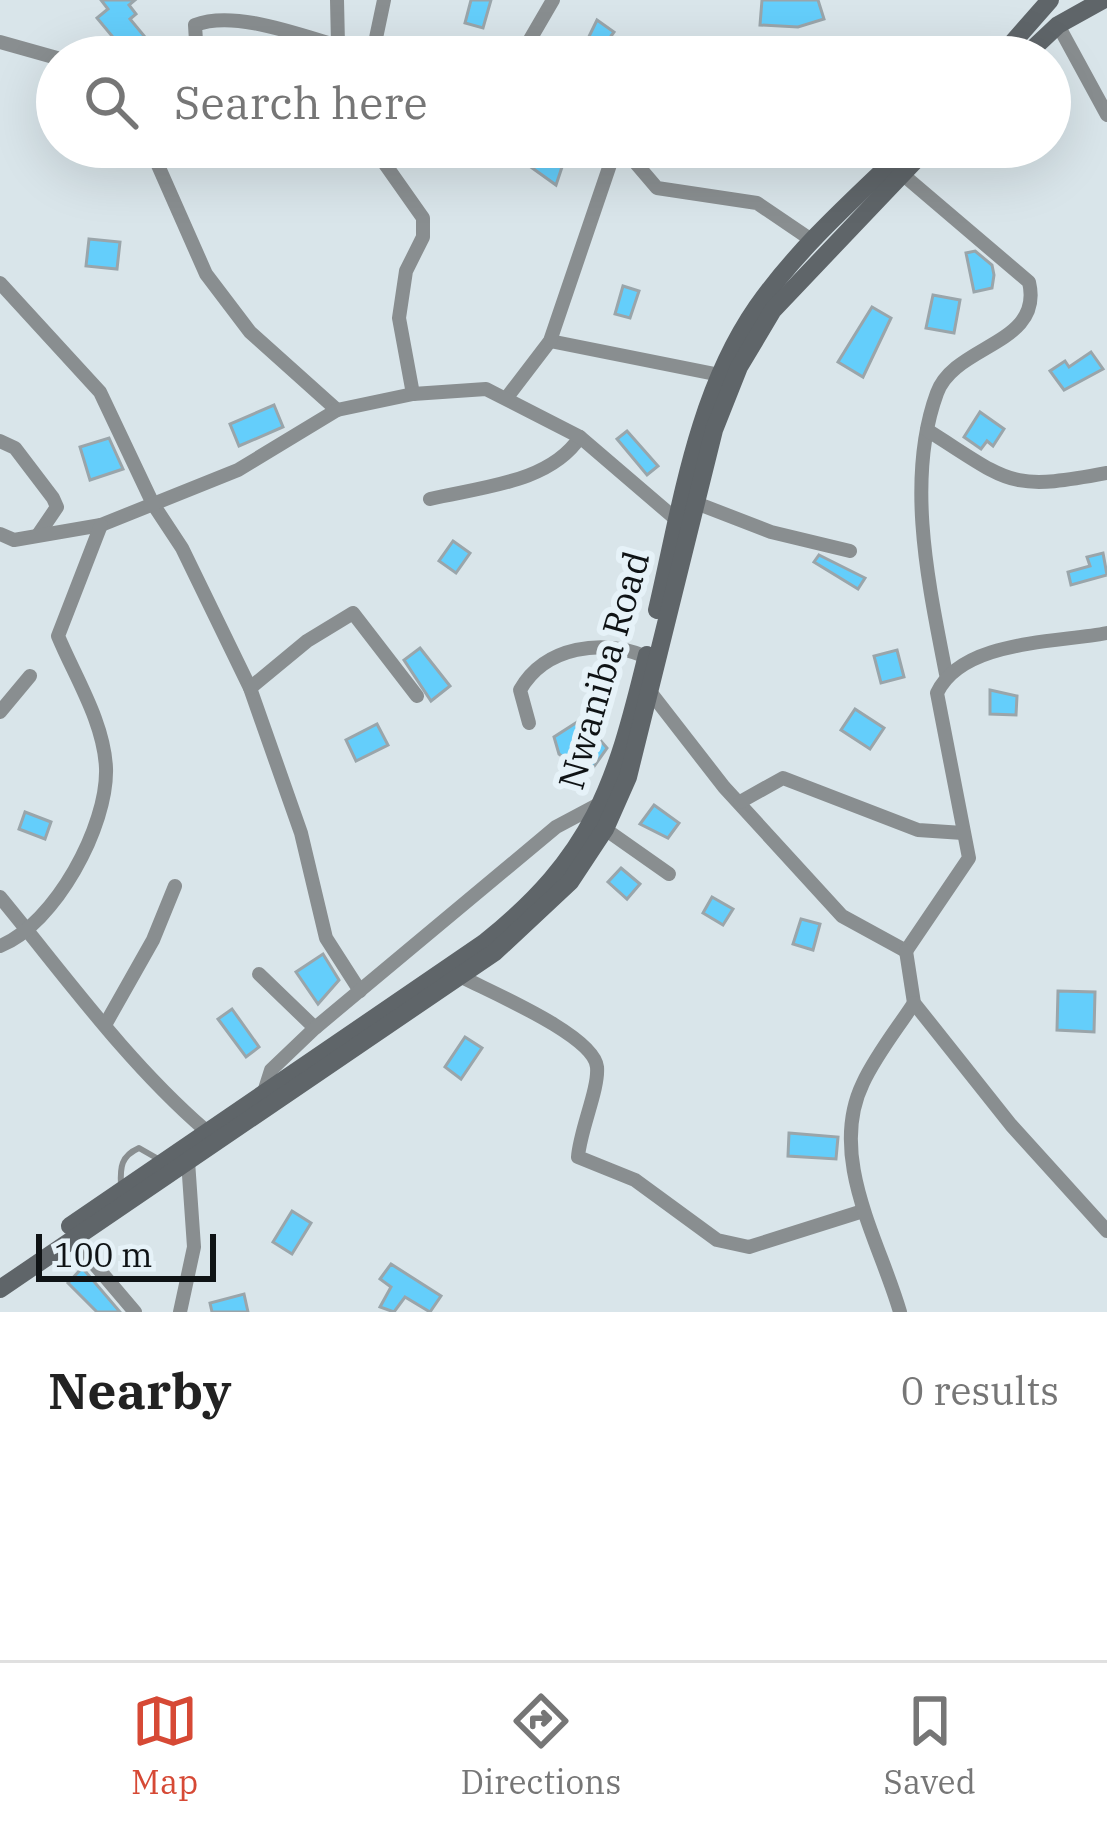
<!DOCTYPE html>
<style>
body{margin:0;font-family:"IBM Plex Serif",serif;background:#f2f2f2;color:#222}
.scale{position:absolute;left:36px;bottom:30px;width:180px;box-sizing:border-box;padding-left:12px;border:6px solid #0f1315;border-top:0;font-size:33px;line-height:42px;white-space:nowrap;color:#0f1315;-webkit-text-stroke:9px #e6f2f8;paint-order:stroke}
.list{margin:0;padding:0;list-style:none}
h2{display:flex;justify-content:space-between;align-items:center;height:156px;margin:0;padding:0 48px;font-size:51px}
h2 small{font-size:39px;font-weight:400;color:#767676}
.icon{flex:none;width:66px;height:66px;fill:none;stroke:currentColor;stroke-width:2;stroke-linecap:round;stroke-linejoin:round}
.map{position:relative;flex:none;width:1107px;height:1312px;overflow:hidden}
.search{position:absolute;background:#fff;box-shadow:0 12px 48px #0002;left:36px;right:36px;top:36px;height:132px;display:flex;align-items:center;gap:30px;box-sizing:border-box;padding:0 42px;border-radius:66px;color:#767676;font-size:45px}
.sheet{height:348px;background:#fff}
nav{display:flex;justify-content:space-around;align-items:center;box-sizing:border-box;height:168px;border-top:3px solid #e0e0e0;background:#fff;font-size:33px;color:#767676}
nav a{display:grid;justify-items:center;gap:6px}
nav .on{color:#d64935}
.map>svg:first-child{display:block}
.building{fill:#64cefb;stroke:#9aa5aa;stroke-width:3}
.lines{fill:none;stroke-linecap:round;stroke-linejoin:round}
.service{stroke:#898e90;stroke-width:6}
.minor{stroke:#898e90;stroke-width:14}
.secondary{stroke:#5f6569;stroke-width:18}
.labels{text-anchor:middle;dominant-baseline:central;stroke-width:12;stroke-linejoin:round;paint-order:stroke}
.street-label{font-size:36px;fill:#0f1315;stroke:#e6f2f8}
</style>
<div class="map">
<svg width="1107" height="1312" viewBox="0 0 1107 1312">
<rect width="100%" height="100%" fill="#d9e5ea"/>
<g class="building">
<path d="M101 0H135L129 5 136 14 130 19 145 37 126 53 97 18 108 9Z"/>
<path d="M471 0H491L483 28 465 23Z"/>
<path d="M762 0H818L824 19 798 27 760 25Z"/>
<path d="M597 20 614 32 596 57H579Z"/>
<path d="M503 147H547L543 153 562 167 556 185Z"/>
<path d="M89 239 120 242 117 269 86 266Z"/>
<path d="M975 251 992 265 994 275 992 288 974 292 966 253Z"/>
<path d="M623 286 639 291 630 318 615 314Z"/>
<path d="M933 295 960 300 954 333 926 328Z"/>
<path d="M872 307 891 318 863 377 838 362Z"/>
<path d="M1091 352 1103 369 1064 390 1050 371 1065 361 1069 367Z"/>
<path d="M274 405 283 427 239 446 230 424Z"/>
<path d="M980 412 1004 429 993 446 987 441 981 449 964 437Z"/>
<path d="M627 431 658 466 647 475 617 439Z"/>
<path d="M109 438 123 469 90 480 80 447Z"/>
<path d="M453 541 470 553 456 573 439 561Z"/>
<path d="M1103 553 1107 575 1071 585 1068 572 1090 566 1087 557Z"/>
<path d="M819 555 865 578 858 589 814 562Z"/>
<path d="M420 648 450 686 431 701 404 660Z"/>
<path d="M897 650 904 677 881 683 874 656Z"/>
<path d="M990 690 1017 696 1016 715 990 714Z"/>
<path d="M855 709 884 728 870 749 841 730Z"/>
<path d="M582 719 607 748 588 775 559 754 554 737Z"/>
<path d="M377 724 388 745 356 761 346 740Z"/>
<path d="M654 805 679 823 668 838 640 824Z"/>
<path d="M25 812 51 822 45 839 19 829Z"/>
<path d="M621 868 640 884 627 899 608 882Z"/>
<path d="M712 897 733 909 723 925 703 913Z"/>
<path d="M801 919 820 924 813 950 793 944Z"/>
<path d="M323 954 339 980 318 1004 296 972Z"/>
<path d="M1058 991 1095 992 1094 1032 1057 1030Z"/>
<path d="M232 1009 259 1047 246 1057 218 1019Z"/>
<path d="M465 1037 482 1048 461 1079 445 1067Z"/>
<path d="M789 1133 838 1137 836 1159 788 1156Z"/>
<path d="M292 1211 311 1223 292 1254 273 1242Z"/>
<path d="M391 1264 441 1296 430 1312 405 1297 394 1312 380 1307 391 1287 380 1279Z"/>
<path d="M82 1268 85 1271 120 1312H97L68 1283Z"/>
<path d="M244 1294 248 1312H212L210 1303Z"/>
</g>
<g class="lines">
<path class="service" d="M121 1185C120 1167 121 1156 139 1148L160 1160"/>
<g class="minor">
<path d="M337 0 338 44"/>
<path d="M1058 25 1107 115"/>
<path d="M0 42 57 58"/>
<path d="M521 55 553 0"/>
<path d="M197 57 195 25C244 6 330 49 381 57"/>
<path d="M372 57 384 0"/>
<path d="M453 57H527"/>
<path d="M161 147 157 163 206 274 250 332 337 410"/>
<path d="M373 147 423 218V237L406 271 399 318 413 394"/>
<path d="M622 147 657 188 757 203 813 241"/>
<path d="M901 173 1029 282C1044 345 955 344 937 393 905 480 929 586 946 674"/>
<path d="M0 283 100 392 153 504 182 548 250 688 301 833 326 938 360 991"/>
<path d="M550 341 720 375"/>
<path d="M508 396 550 341 616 147"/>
<path d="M927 430C1010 482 1007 492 1107 473"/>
<path d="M0 441 15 448 53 498 57 507 38 535"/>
<path d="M430 499C480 487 550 483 580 437"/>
<path d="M696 503 771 532 850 551"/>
<path d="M0 534 14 540 101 525 238 470 337 410 413 394 486 389 580 437 678 521"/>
<path d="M250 688 307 641 353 613 417 696"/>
<path d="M651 693 724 787 842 916 906 951"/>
<path d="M0 712 30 676"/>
<path d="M529 723 520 690C545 646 603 638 647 657"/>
<path d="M740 802 783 778 918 830 963 833"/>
<path d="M605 829 669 874"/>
<path d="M0 897C66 977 126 1061 204 1129"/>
<path d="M0 946C55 924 108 826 106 768 104 722 75 677 58 636L101 525"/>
<path d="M906 951 969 858 937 693C962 640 1055 643 1107 633"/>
<path d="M906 951 914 1003 1011 1125 1107 1231"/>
<path d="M259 974 315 1028"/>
<path d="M460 976C488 991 594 1035 597 1067 599 1089 580 1130 578 1157L635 1180 717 1240 749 1247 863 1211"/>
<path d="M105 1025 153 940 175 886"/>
<path d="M264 1092 271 1070 315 1028 556 827 603 802"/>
<path d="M73 1239 135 1312"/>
<path d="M180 1312 194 1247 188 1161"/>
<path d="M900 1312C880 1242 827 1157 863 1083 876 1055 897 1029 914 1003"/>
</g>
<g class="secondary">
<path d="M1000 57 1050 0"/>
<path d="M1024 57 1058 25 1103 0"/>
<path d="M657 610C681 508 696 395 757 307 798 248 856 197 908 147"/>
<path d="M70 1226 484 943C594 855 615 786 647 655"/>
<path d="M0 1289 495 952 570 882 605 829 628 777 714 430 739 367 773 310 928 147"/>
</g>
</g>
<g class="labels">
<g class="street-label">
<text transform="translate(603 670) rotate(-74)">Nwaniba Road</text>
</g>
</g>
</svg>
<div class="scale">100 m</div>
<div class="search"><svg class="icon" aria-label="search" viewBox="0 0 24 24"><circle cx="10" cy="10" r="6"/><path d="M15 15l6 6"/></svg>Search here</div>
</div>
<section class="sheet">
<h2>Nearby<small>0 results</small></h2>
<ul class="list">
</ul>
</section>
<nav>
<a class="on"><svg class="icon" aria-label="map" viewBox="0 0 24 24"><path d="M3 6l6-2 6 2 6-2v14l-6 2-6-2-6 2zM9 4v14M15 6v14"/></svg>Map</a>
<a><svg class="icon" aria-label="directions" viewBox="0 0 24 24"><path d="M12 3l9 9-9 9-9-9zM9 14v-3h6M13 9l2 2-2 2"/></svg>Directions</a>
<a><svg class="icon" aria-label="saved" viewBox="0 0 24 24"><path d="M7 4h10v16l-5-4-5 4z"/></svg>Saved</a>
</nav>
